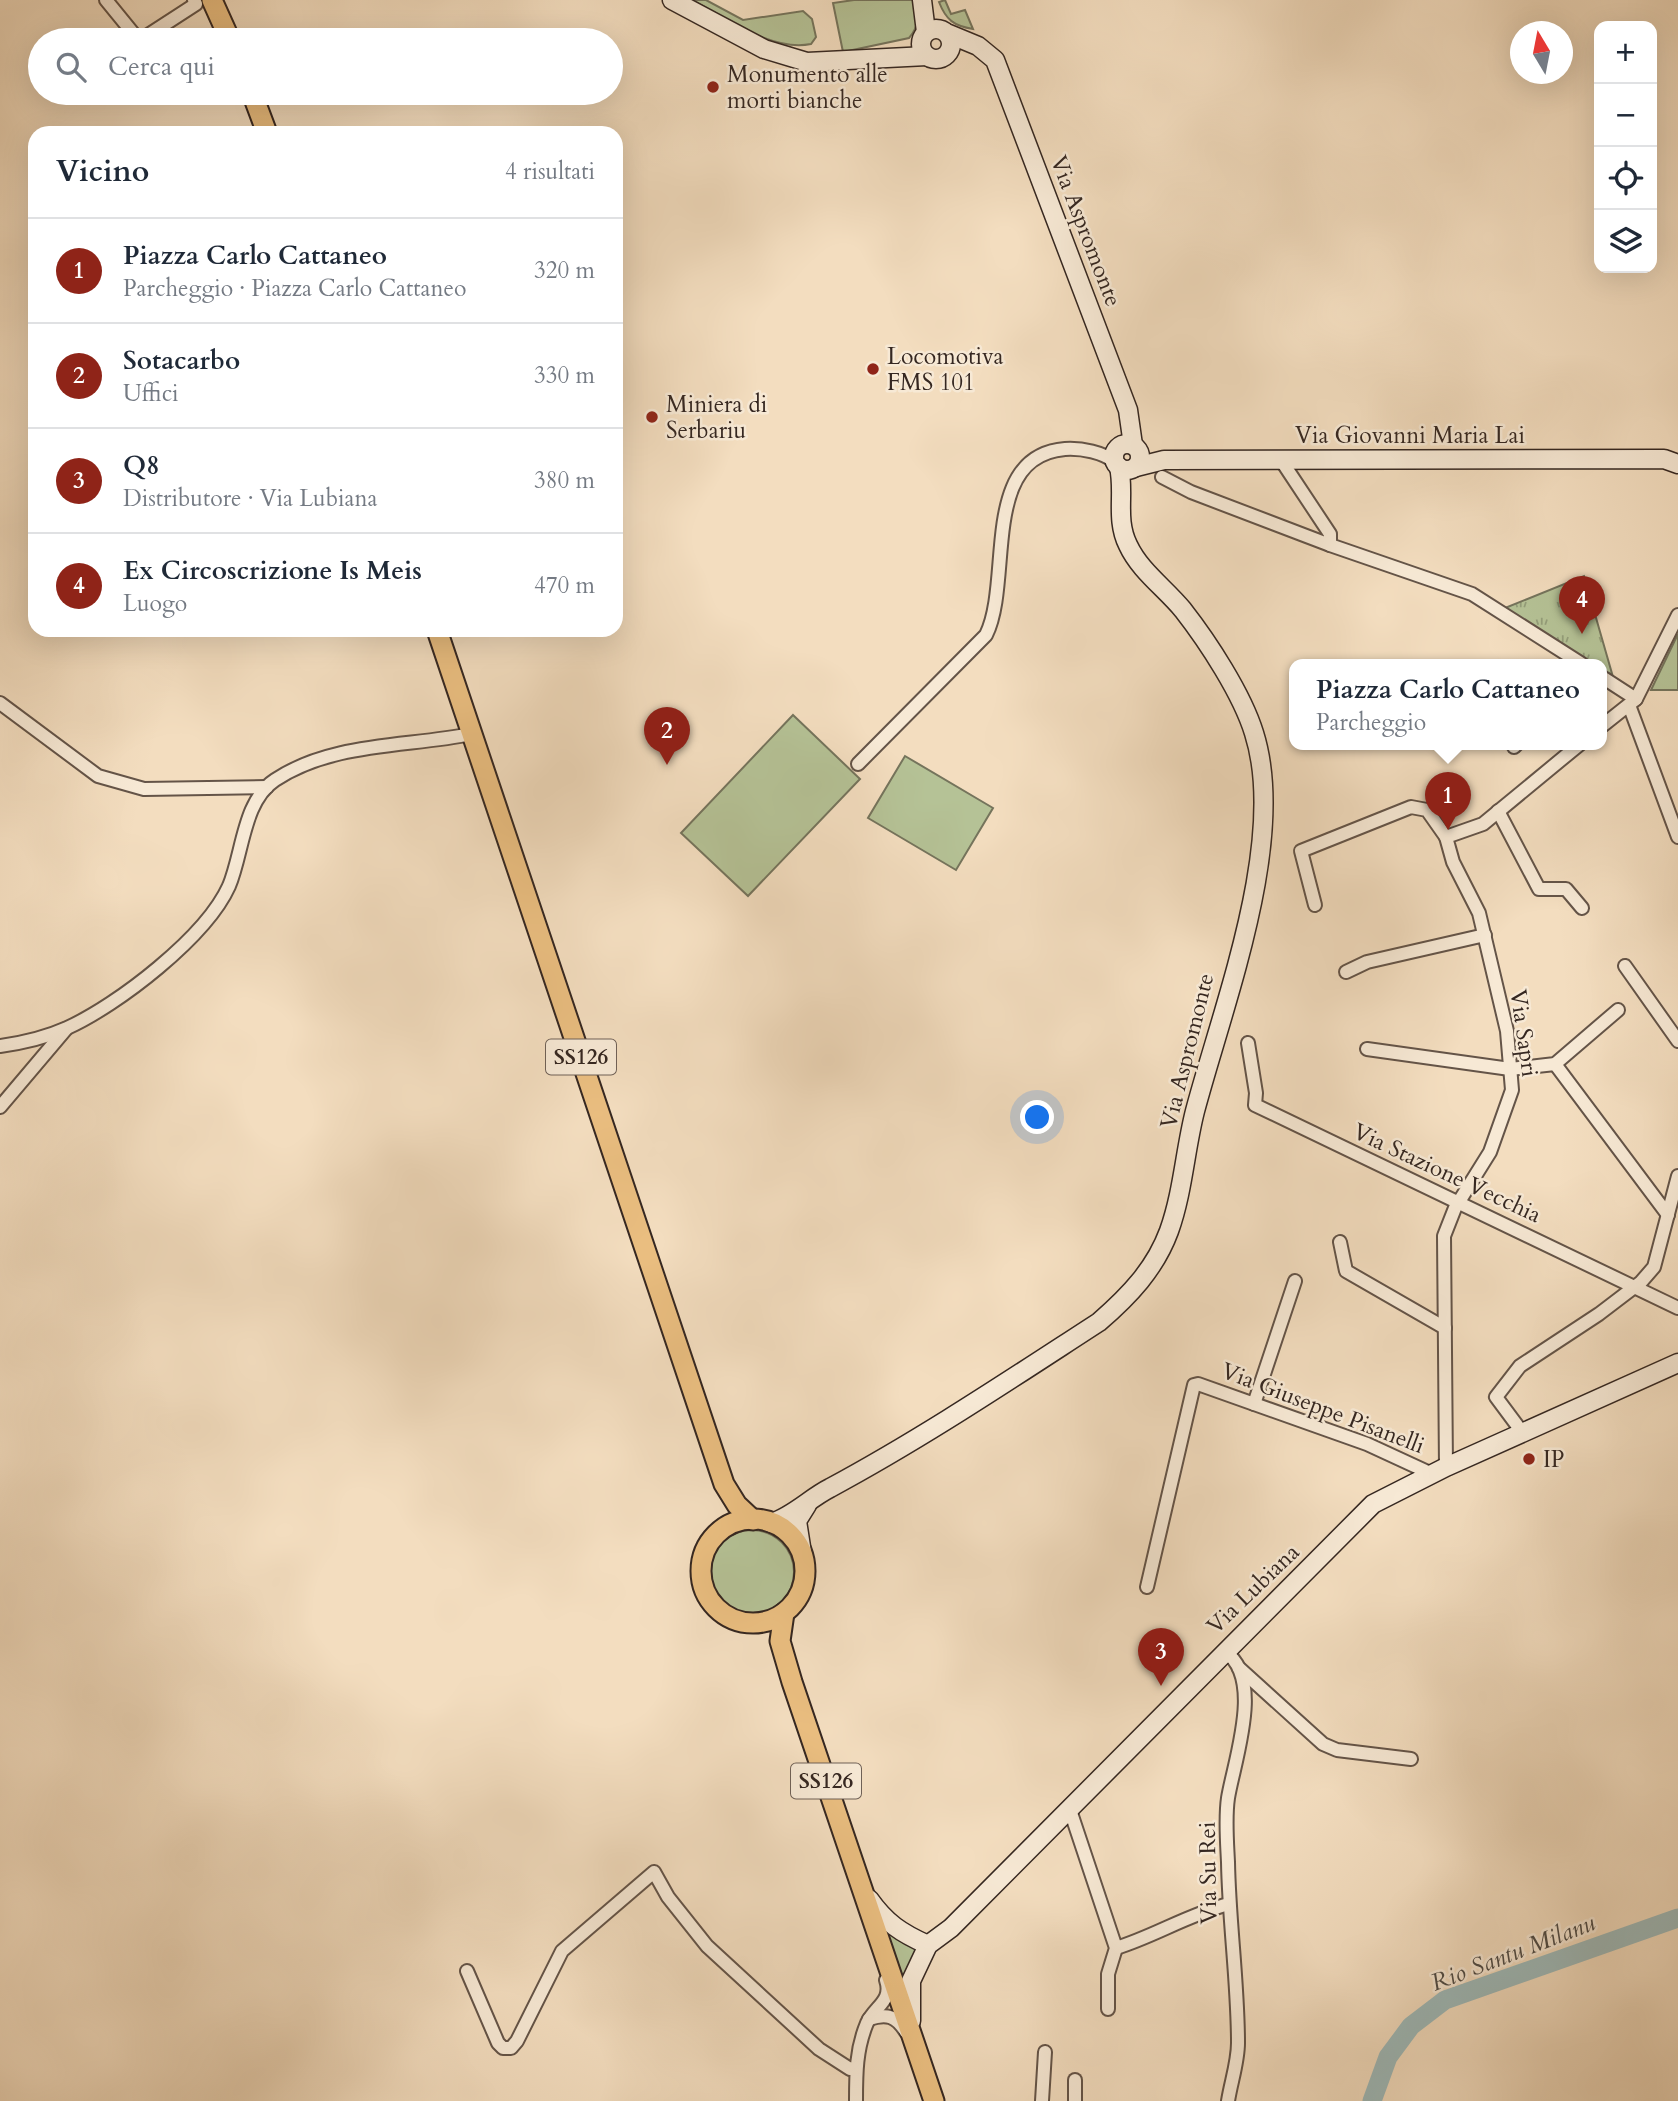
<!DOCTYPE html>
<html lang="it">
<meta charset="utf-8">
<style>
body{margin:0;font-family:Cardo,serif;background:#f6f6f7;color:#1f2937}
.controls{position:absolute;right:21px;top:21px;display:grid;overflow:hidden;border-radius:14px;box-shadow:0 7px 28px #0002}
.controls button{width:63px;height:63px;display:grid;place-items:center;padding:0;border:0;border-bottom:2px solid #e0e1e3;background:#fff;color:#1f2937;font:35px sans-serif}
.compass{position:absolute;left:1510px;top:21px;width:63px;height:63px;border-radius:50%;background:#fff;box-shadow:0 7px 28px #0002;rotate:350deg}
.you{position:absolute;left:1038px;top:1118px;width:24px;height:24px;margin:-18px;border:5px solid #fff;border-radius:50%;background:#1a73e8;box-shadow:0 0 0 10px #1a73e833}
.badge{display:grid;place-items:center;width:46px;height:46px;border-radius:50%;background:#8f2418;color:#fff;font-size:23px;font-weight:700}
.pin{position:absolute;translate:-50% -58px;filter:drop-shadow(0 2px 4px #0008)}
.pin::after{content:'';position:absolute;top:37px;width:24px;height:21px;background:inherit;clip-path:polygon(0 0,100% 0,50% 100%)}
.popup{position:absolute;left:1289px;top:659px;width:318px;height:91px;box-sizing:border-box;display:grid;place-content:center;border-radius:14px;background:#fff;filter:drop-shadow(0 2px 5px #0005);font-size:23px;white-space:nowrap;color:#747a83}
.popup b{font-size:26px;color:#1f2937}
.popup::after{content:'';position:absolute;left:50%;top:100%;margin-left:-14px;border:14px solid transparent;border-top-color:#fff}
.list{margin:0;padding:0;list-style:none}
h2{display:flex;justify-content:space-between;align-items:center;height:91px;margin:0;padding:0 28px;font-size:30px}
h2 small{font-size:23px;font-weight:400;color:#747a83}
.list li{display:grid;grid-template-columns:46px 1fr auto;gap:21px;align-items:center;box-sizing:border-box;height:105px;padding:0 28px;border-top:2px solid #e0e1e3}
.list b{display:block;font-size:26px;white-space:nowrap}
.list p{margin:0;font-size:23px;white-space:nowrap;color:#747a83}
.list em{font-size:23px;font-style:normal;color:#747a83}
.icon{flex:none;width:38px;height:38px;fill:none;stroke:currentColor;stroke-width:2;stroke-linecap:round;stroke-linejoin:round}
.map{position:relative;flex:none;width:1678px;height:2101px;overflow:hidden}
.search{position:absolute;background:#fff;box-shadow:0 7px 28px #0002;left:28px;top:28px;width:595px;height:77px;display:flex;align-items:center;gap:18px;box-sizing:border-box;padding:0 24px;border-radius:38px;color:#747a83;font-size:26px}
.panel{position:absolute;background:#fff;box-shadow:0 7px 28px #0002;left:28px;top:126px;width:595px;height:511px;border-radius:21px}
.map>svg:first-child{display:block}
.green{fill:#b5c296;stroke:#75745c;stroke-width:2}
.park{fill:url(#park-tufts);stroke:#75745c;stroke-width:2}
.lines{fill:none;stroke-linecap:round;stroke-linejoin:round}
.river{stroke:#9ebaba;stroke-width:19}
.street-casing{stroke:#645448;stroke-width:16}
.secondary-casing{stroke:#352721;stroke-width:21}
.primary-casing{stroke:#352721;stroke-width:23}
.street{stroke:#f7e9d5;stroke-width:12}
.secondary{stroke:#f7e9d5;stroke-width:18}
.primary{stroke:#eabe80;stroke-width:19}
.poi-dot{fill:#8f2418;stroke:#f7e9d5;stroke-width:2.5}
.labels{text-anchor:middle;dominant-baseline:central;stroke-width:5;stroke-linejoin:round;paint-order:stroke}
.shield{fill:#f7e9d5;stroke:#6f6157;stroke-width:2}
.shield-label{font-size:21px;font-weight:bold;fill:#352721}
.poi-label{font-size:23px;fill:#352721;stroke:#f7e9d5;text-anchor:start}
.street-label{font-size:23px;fill:#352721;stroke:#f7e9d5}
.water-label{font-size:24px;font-style:italic;fill:#4f4c47;stroke:#f7e9d5}
</style>
<div class="map">
<svg width="1678" height="2101" viewBox="0 0 1678 2101">
<defs>
<pattern id="park-tufts" width="24" height="20" patternUnits="userSpaceOnUse" patternTransform="scale(1.75)"><rect width="24" height="20" fill="#b5c296"/><path d="M3 7l-1-3M5 7V3M7 7l1-3M15 17l-1-3M17 17v-4M19 17l1-3" fill="none" stroke="#949e7a"/></pattern>
</defs>
<rect width="100%" height="100%" fill="#f3ddbf"/>
<filter id="stains"><feTurbulence type="fractalNoise" baseFrequency=".00286" numOctaves="4"/><feColorMatrix values="0 0 0 0 .2 0 0 0 0 .09 0 0 0 0 .02 0 0 0 .5 -.17"/></filter>
<radialGradient id="worn" r=".72"><stop offset=".6" stop-color="#630" stop-opacity="0"/><stop offset="1" stop-color="#630" stop-opacity=".3"/></radialGradient>
<g class="green">
<path d="M692 0H706L743 20 803 11 812 19 816 37 811 44C771 52 727 18 692 0Z"/>
<path d="M854 0H914C918 15 920 26 909 38L843 52 833 3Z"/>
<path d="M945 0 951 14 965 10 973 29C954 26 946 20 939 2Z"/>
<path d="M1678 634V690H1651Z"/>
<path d="M793 715 860 779 748 896 681 833Z"/>
<path d="M905 756 993 808 956 870 868 818Z"/>
<circle cx="752" cy="1572" r="42"/>
<path d="M889 1932 921 1948 906 1975H900L887 1933Z"/>
</g>
<path class="park" d="M1584 576 1613 677 1602 670V664H1592L1505 608Z"/>
<g class="lines">
<path class="river" d="M1372 2101 1388 2057 1411 2026 1445 2000 1678 1918"/>
<g class="street-casing">
<g id="street">
<path d="M106 0 137 38 142 39 196 4 194 0"/>
<path d="M1281 460 1330 534V545L1472 594 1582 664"/>
<path d="M1162 477 1191 492 1330 545"/>
<path d="M1602 677 1636 699"/>
<path d="M0 703 98 776 144 789 267 787"/>
<path d="M1629 705 1678 837"/>
<path d="M1602 726 1636 699 1678 615"/>
<path d="M1514 747 1517 744"/>
<path d="M858 764 986 635C1013 581 979 456 1065 449 1081 448 1104 452 1116 463"/>
<path d="M1498 811 1539 889H1566L1582 908"/>
<path d="M1315 905 1301 851 1411 807 1427 810 1446 837"/>
<path d="M1625 966 1678 1041"/>
<path d="M1346 972 1367 962 1485 935"/>
<path d="M1248 1043 1256 1093 1255 1105 1678 1308"/>
<path d="M0 1046C22 1043 47 1037 67 1028 118 1005 206 937 229 886 243 853 243 801 275 780 332 742 408 747 471 734"/>
<path d="M1367 1049 1510 1069 1555 1064 1618 1010"/>
<path d="M1555 1064 1668 1215"/>
<path d="M0 1107 66 1029"/>
<path d="M1340 1242 1346 1271 1445 1328"/>
<path d="M1254 1404 1295 1281"/>
<path d="M1522 1432 1496 1397 1520 1366 1599 1314 1641 1282 1654 1267 1678 1176"/>
<path d="M1446 1467 1444 1236 1455 1208 1490 1152 1512 1090 1507 1031 1479 913 1453 862 1446 837 1483 824 1580 744"/>
<path d="M1147 1587 1194 1385 1198 1384 1367 1444 1432 1474"/>
<path d="M1224 1651C1265 1677 1234 1761 1228 1798 1225 1818 1227 1841 1228 1862 1229 1922 1238 1983 1238 2043 1238 2062 1231 2082 1228 2101"/>
<path d="M1239 1668 1323 1744 1337 1750 1411 1759"/>
<path d="M1069 1807 1116 1948 1108 1974V2009"/>
<path d="M1116 1948C1155 1936 1189 1914 1229 1904"/>
<path d="M467 1971 498 2043 503 2048H511L517 2041 562 1951 654 1872 668 1897 707 1946 819 2049 850 2069 855 2068"/>
<path d="M869 2019C887 2013 896 2016 906 2032"/>
<path d="M856 2101C856 2074 856 2049 867 2023 875 2006 893 2001 886 1980"/>
<path d="M1042 2101 1045 2052"/>
<path d="M1075 2101V2080"/>
</g>
</g>
<g class="secondary-casing">
<g id="secondary">
<path d="M672 0 764 49 807 62 927 56"/>
<path d="M922 0 926 32"/>
<circle cx="936" cy="44" r="15"/>
<path d="M949 34 978 46 995 60 1128 410 1133 445"/>
<circle cx="1127" cy="457" r="13"/>
<path d="M1136 467 1164 460 1664 459 1678 464"/>
<path d="M771 1523C792 1517 810 1498 830 1488 923 1438 1011 1379 1099 1322 1129 1296 1155 1269 1169 1231 1183 1192 1185 1150 1195 1111 1223 1005 1288 840 1254 733 1242 694 1208 642 1183 610 1165 588 1140 571 1128 545 1115 519 1125 493 1119 467"/>
<path d="M802 1553 797 1521 807 1505"/>
<path d="M869 1899C886 1923 901 1933 928 1945"/>
<path d="M911 2021V1981L928 1945 951 1928 1373 1504 1446 1467 1678 1363"/>
</g>
</g>
<g class="primary-casing">
<g id="primary">
<path d="M212 0 230 40"/>
<path d="M252 93 267 133"/>
<path d="M437 630 724 1484 737 1505 753 1520"/>
<circle cx="753" cy="1571" r="52"/>
<path d="M784 1613 780 1641 792 1682 934 2101"/>
</g>
</g>
<use href="#street" class="street"/>
<use href="#secondary" class="secondary"/>
<use href="#primary" class="primary"/>
</g>
<g class="poi-dot">
<circle cx="713" cy="87" r="7"/>
<circle cx="873" cy="369" r="7"/>
<circle cx="652" cy="417" r="7"/>
<circle cx="1529" cy="1459" r="7"/>
</g>
<g class="labels">
<g class="shield">
<rect x="546" y="1039.5" width="70" height="35" rx="5"/>
<rect x="791" y="1763.5" width="70" height="35" rx="5"/>
</g>
<g class="shield-label">
<text x="581" y="1057">SS126</text>
<text x="826" y="1781">SS126</text>
</g>
<g class="poi-label">
<text x="727" y="74">Monumento alle<tspan x="727" dy="26">morti bianche</tspan></text>
<text x="887" y="356">Locomotiva<tspan x="887" dy="26">FMS 101</tspan></text>
<text x="666" y="404">Miniera di<tspan x="666" dy="26">Serbariu</tspan></text>
<text x="1543" y="1459">IP</text>
</g>
<g class="street-label">
<text transform="translate(1086 231) rotate(69)">Via Aspromonte</text>
<text x="1410" y="435">Via Giovanni Maria Lai</text>
<text transform="translate(1524 1033) rotate(82)">Via Sapri</text>
<text transform="translate(1187 1051) rotate(-76)">Via Aspromonte</text>
<text transform="translate(1447 1173) rotate(25)">Via Stazione Vecchia</text>
<text transform="translate(1323 1408) rotate(21)">Via Giuseppe Pisanelli</text>
<text transform="translate(1253 1589) rotate(-44)">Via Lubiana</text>
<text transform="translate(1208 1873) rotate(-91)">Via Su Rei</text>
</g>
<g class="water-label">
<text transform="translate(1513 1953) rotate(-21)">Rio Santu Milanu</text>
</g>
</g>
<rect width="100%" height="100%" filter="url(#stains)"/>
<rect width="100%" height="100%" fill="url(#worn)"/>
</svg>
<div class="controls">
<button>+</button>
<button>−</button>
<button><svg class="icon" aria-label="locate" viewBox="0 0 24 24"><circle cx="12" cy="12" r="6"/><path d="M12 2v4M12 18v4M2 12h4M18 12h4"/></svg></button>
<button><svg class="icon" aria-label="layers" viewBox="0 0 24 24"><path d="M12 4l9 5-9 5-9-5zM3 14l9 5 9-5"/></svg></button>
</div>
<svg class="compass" viewBox="-18 -18 36 36"><path d="M0-13l5 13h-10z" fill="#e53935"/><path d="M0 13l5-13h-10z" fill="#747a83"/></svg>
<div class="you"></div>
<div class="pin badge" style="left:1448px;top:830px">1</div>
<div class="popup"><b>Piazza Carlo Cattaneo</b>Parcheggio</div>
<div class="pin badge" style="left:667px;top:765px">2</div>
<div class="pin badge" style="left:1161px;top:1686px">3</div>
<div class="pin badge" style="left:1582px;top:634px">4</div>
<div class="search"><svg class="icon" aria-label="search" viewBox="0 0 24 24"><circle cx="10" cy="10" r="6"/><path d="M15 15l6 6"/></svg>Cerca qui</div>
<section class="panel">
<h2>Vicino<small>4 risultati</small></h2>
<ul class="list">
<li><span class="badge">1</span><div><b>Piazza Carlo Cattaneo</b><p>Parcheggio · Piazza Carlo Cattaneo</p></div><em>320 m</em></li>
<li><span class="badge">2</span><div><b>Sotacarbo</b><p>Uffici</p></div><em>330 m</em></li>
<li><span class="badge">3</span><div><b>Q8</b><p>Distributore · Via Lubiana</p></div><em>380 m</em></li>
<li><span class="badge">4</span><div><b>Ex Circoscrizione Is Meis</b><p>Luogo</p></div><em>470 m</em></li>
</ul>
</section>
</div>
